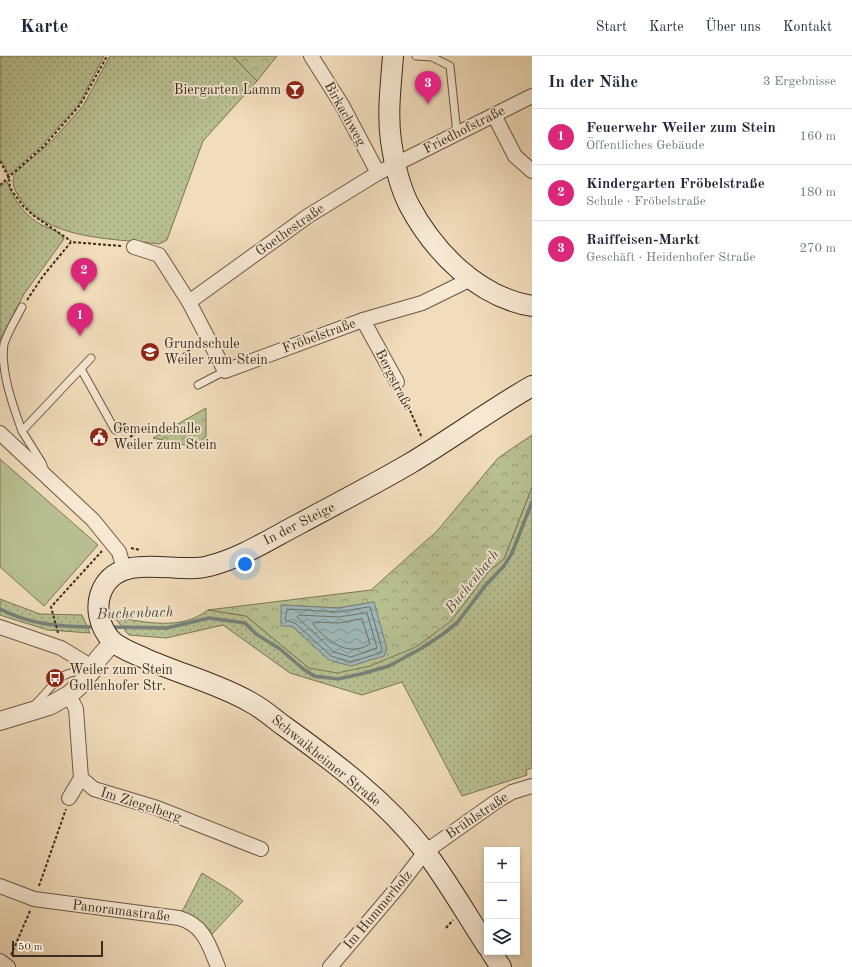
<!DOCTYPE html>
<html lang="de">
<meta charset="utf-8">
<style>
body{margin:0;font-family:"Old Standard TT",serif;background:#f2f2f3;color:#1f2937}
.controls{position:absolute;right:12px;bottom:12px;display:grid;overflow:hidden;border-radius:0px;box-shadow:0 2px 6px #0003}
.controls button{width:36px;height:36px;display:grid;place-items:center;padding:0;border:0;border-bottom:1px solid #e0e1e3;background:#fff;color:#1f2937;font:20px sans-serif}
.scale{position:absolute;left:12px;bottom:10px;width:91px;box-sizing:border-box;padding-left:4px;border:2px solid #3e2c1c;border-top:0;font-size:11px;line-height:14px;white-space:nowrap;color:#3e2c1c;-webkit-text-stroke:3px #f6e8d3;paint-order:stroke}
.you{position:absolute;left:245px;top:508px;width:14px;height:14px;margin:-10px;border:3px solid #fff;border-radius:50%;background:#1a73e8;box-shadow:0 0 0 6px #1a73e833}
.badge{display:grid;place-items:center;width:26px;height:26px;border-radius:50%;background:#db2777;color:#fff;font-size:13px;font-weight:700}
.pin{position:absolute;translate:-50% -33px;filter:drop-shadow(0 1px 2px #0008)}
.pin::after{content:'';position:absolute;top:21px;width:14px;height:12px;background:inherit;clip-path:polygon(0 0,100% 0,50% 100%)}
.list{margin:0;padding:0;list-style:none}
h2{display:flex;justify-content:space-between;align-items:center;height:52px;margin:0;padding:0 16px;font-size:17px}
h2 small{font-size:13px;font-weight:400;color:#747a83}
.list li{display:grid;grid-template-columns:26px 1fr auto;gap:12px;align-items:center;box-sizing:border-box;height:56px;padding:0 16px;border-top:1px solid #e0e1e3}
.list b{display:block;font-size:15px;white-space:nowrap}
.list p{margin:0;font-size:13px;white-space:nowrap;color:#747a83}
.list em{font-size:13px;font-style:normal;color:#747a83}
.icon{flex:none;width:22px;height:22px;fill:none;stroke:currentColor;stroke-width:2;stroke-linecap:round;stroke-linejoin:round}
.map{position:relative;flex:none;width:532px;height:911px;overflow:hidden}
header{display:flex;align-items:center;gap:24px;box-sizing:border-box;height:56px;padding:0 20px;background:#fff;border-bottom:1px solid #e0e1e3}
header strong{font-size:19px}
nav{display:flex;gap:22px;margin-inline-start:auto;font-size:14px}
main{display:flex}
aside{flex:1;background:#fff}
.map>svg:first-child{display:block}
.grass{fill:url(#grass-dots);stroke:#7b7656}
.forest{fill:url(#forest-crowns);stroke:#7b7656;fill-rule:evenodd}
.garden{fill:#b8c091;stroke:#7b7656}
.water{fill:url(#water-waves);stroke:#78817b}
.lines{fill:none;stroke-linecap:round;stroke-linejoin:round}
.shore{stroke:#6e726c;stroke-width:1}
.stream{stroke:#78817b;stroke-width:3.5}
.service-casing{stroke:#6b5844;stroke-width:9}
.minor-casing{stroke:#6b5844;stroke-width:16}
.tertiary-casing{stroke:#6b5844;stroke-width:20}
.secondary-casing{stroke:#3e2c1c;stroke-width:22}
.path{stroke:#3e2c1c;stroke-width:2;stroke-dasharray:3 2;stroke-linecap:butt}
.service{stroke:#f6e8d3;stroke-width:7}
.minor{stroke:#f6e8d3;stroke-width:14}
.tertiary{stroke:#f6e8d3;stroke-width:18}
.secondary{stroke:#f6e8d3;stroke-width:20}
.labels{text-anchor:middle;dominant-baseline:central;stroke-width:3.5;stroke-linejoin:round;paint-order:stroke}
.poi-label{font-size:14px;fill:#3e2c1c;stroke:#f6e8d3;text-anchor:start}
.street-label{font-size:14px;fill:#3e2c1c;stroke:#f6e8d3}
.water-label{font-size:15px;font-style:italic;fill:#564f44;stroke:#f6e8d3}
</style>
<header>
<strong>Karte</strong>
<nav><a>Start</a><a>Karte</a><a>Über uns</a><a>Kontakt</a></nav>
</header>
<main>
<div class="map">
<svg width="532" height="911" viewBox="0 0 532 911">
<defs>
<pattern id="grass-dots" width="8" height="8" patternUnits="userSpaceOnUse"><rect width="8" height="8" fill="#b8c091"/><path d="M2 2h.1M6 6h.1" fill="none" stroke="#979c76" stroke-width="1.8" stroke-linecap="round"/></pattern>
<pattern id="forest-crowns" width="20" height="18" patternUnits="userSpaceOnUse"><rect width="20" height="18" fill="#b8c091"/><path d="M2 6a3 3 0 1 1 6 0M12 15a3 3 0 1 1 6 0" fill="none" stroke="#979c76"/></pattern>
<pattern id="water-waves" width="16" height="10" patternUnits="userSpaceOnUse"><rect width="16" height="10" fill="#9fb9bb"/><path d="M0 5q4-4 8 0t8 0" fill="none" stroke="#839797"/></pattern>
</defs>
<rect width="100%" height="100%" fill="#f1dcbb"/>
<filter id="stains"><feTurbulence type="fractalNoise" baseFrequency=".005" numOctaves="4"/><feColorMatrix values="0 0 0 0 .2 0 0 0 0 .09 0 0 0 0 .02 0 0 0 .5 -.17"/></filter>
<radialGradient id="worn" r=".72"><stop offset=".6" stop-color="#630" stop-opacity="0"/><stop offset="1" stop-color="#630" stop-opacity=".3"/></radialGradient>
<g class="grass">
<path d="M0 0H104L79 48 44 87 9 119 0 102Z"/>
<path d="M110 0H233L257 25 203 85 167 184 159 188C113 182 43 185 18 139 13 131 11 125 16 116L52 85 83 50Z"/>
<path d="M7 125C12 142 23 157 38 167 46 172 60 174 64 183L24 238 0 284V131Z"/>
<path d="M532 431V712L526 714 527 719 462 740 402 626 362 639 290 617 223 569 166 582 129 579 114 561C145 566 181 575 208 554L246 560 309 612 489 515 504 503Z"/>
<path d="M0 543 40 558 82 559 90 577 48 574 6 561 0 559Z"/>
<path d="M202 817 231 835 243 845 212 878 196 862 182 856Z"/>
</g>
<g class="forest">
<path d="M233 0H277L257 25Z"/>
<path d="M206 352V389L204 393 153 382Z"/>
<path d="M532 379V431L504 503 489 515 451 565 416 591 370 610 337 617 309 612 246 560 208 554 371 534 437 475 498 402ZM374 546 329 604 292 570 282 549 338 552Z"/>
</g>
<path class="garden" d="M0 403 98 489 44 550 0 511Z"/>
<path class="water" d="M374 546 387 593 384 600 351 610 329 604 292 570H281V549L338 552Z"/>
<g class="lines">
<g class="shore">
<path d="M370 551 382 593 380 597 351 606 331 600 295 567 285 564 287 553 338 556Z"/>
<path d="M367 557 377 592 351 601 334 596 297 561 299 559 338 561Z"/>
<path d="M362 563 370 588C348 602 327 585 313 568L315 566 338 567Z"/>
</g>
<g class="stream">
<path d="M0 553C31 569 62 571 96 571"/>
<path d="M110 571 167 572 209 562 245 567 256 578 280 593 302 612 314 620 338 623 361 618 389 610 422 592 443 578 457 567 485 530 504 510 512 497 532 446"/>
</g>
<g class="service-casing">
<g id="service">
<path d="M416 0 432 1 450 10 457 78"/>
<path d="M22 251C16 263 8 275 4 288 0 314 13 350 22 375"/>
<path d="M81 313 115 374"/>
<path d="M198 329 225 315"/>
<path d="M45 415 42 407 22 375 91 302"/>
<path d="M33 650C57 628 53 617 90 613"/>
</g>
</g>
<g class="minor-casing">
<g id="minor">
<path d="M311 0 342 49 378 117"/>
<path d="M494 59 515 100 532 115"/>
<path d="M134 191 159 199 189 246 225 315 363 264 422 247 471 223"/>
<path d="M189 246 308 160 378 117 532 40"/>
<path d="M363 264 397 326"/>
<path d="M0 377 93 464 119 496 124 513"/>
<path d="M0 571 61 592 94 612"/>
<path d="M69 639 76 653 81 722 94 733 157 752 261 793"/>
<path d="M69 742 81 722"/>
<path d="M0 830 34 843 179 862C204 869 209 889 218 911"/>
<path d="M0 905 8 911"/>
<path d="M330 911 398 831 425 796 497 745 512 736 532 730"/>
</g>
</g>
<g class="tertiary-casing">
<path id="tertiary" d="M0 665 49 650 69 639 79 630 94 612 98 603 113 586"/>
</g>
<g class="secondary-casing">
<g id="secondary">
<path d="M393 0C391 28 387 57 391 85 394 106 400 131 409 149 434 196 478 241 532 250"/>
<path d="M487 890C466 858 447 824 424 794 386 745 334 706 284 670 273 662 262 652 250 646 217 627 179 618 144 602 133 597 121 593 112 585 99 571 94 550 103 532 122 495 178 519 209 510 241 502 270 483 299 468 336 448 373 429 409 408 451 383 490 354 532 330"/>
<path d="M491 896 501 911"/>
</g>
</g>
<g class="path">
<path d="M0 105 9 122 10 132 23 150 34 160 71 185"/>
<path d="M0 129 45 89 80 49 107 0"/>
<path d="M27 244 43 220 71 186 121 190"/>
<path d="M183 298 197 290"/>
<path d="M402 336 422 382"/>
<path d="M123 369 125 368 132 380"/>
<path d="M130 381 147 371"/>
<path d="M131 492 140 494"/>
<path d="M58 577 51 551 102 495"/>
<path d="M39 830 66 753"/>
<path d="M446 872 453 864"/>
<path d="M11 899 30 855"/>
</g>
<use href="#service" class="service"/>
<use href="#minor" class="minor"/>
<use href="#tertiary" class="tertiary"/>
<use href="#secondary" class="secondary"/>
</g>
<defs>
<g id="bar-disc" transform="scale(1)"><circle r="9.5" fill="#8f2418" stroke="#f6e8d3"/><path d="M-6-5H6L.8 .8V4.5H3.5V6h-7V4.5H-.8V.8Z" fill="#fff"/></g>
<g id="school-disc" transform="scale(1)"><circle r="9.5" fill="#8f2418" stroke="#f6e8d3"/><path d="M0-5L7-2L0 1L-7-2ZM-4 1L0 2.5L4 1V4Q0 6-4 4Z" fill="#fff"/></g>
<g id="civic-disc" transform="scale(1)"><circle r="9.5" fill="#8f2418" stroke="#f6e8d3"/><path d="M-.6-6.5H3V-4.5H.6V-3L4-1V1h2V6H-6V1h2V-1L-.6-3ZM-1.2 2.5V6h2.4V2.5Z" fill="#fff"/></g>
<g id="bus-disc" transform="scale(1)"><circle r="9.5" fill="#8f2418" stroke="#f6e8d3"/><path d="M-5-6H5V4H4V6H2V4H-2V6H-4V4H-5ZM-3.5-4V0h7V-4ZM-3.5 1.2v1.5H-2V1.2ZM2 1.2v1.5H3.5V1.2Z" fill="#fff"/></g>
</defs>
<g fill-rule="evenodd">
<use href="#bar-disc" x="295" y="34"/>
<use href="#school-disc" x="150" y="296"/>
<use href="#civic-disc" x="99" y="381"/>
<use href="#bus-disc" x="55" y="622"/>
</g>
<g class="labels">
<g class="poi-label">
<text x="281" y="34" text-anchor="end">Biergarten Lamm</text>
<text x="164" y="288">Grundschule<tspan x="164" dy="16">Weiler zum Stein</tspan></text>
<text x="113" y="373">Gemeindehalle<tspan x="113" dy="16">Weiler zum Stein</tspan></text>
<text x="69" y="614">Weiler zum Stein<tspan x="69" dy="16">Gollenhofer Str.</tspan></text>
</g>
<g class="street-label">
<text transform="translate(345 58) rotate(61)">Birkachweg</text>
<text transform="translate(464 74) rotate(-27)">Friedhofstraße</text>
<text transform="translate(290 174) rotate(-35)">Goethestraße</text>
<text transform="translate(319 280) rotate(-20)">Fröbelstraße</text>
<text transform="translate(394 324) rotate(63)">Bergstraße</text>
<text transform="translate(299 468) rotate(-27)">In der Steige</text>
<text transform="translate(326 705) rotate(39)">Schwaikheimer Straße</text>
<text transform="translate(141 749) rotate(18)">Im Ziegelberg</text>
<text transform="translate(477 760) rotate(-34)">Brühlstraße</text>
<text transform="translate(378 854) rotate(-50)">Im Hummerholz</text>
<text transform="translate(121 855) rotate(7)">Panoramastraße</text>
</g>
<g class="water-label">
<text transform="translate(473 526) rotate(-51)">Buchenbach</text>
<text transform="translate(135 558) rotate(-2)">Buchenbach</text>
</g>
</g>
<rect width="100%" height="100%" filter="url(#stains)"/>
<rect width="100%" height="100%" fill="url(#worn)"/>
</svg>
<div class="controls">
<button>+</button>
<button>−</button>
<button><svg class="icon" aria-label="layers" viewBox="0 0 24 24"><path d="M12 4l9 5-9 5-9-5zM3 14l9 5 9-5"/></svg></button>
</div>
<div class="scale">50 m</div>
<div class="you"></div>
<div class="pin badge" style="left:80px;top:280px">1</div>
<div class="pin badge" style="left:84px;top:235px">2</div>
<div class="pin badge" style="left:428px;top:48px">3</div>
</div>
<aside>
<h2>In der Nähe<small>3 Ergebnisse</small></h2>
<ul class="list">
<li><span class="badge">1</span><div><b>Feuerwehr Weiler zum Stein</b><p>Öffentliches Gebäude</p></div><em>160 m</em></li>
<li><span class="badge">2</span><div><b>Kindergarten Fröbelstraße</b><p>Schule · Fröbelstraße</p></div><em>180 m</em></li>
<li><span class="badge">3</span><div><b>Raiffeisen-Markt</b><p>Geschäft · Heidenhofer Straße</p></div><em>270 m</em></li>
</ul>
</aside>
</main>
